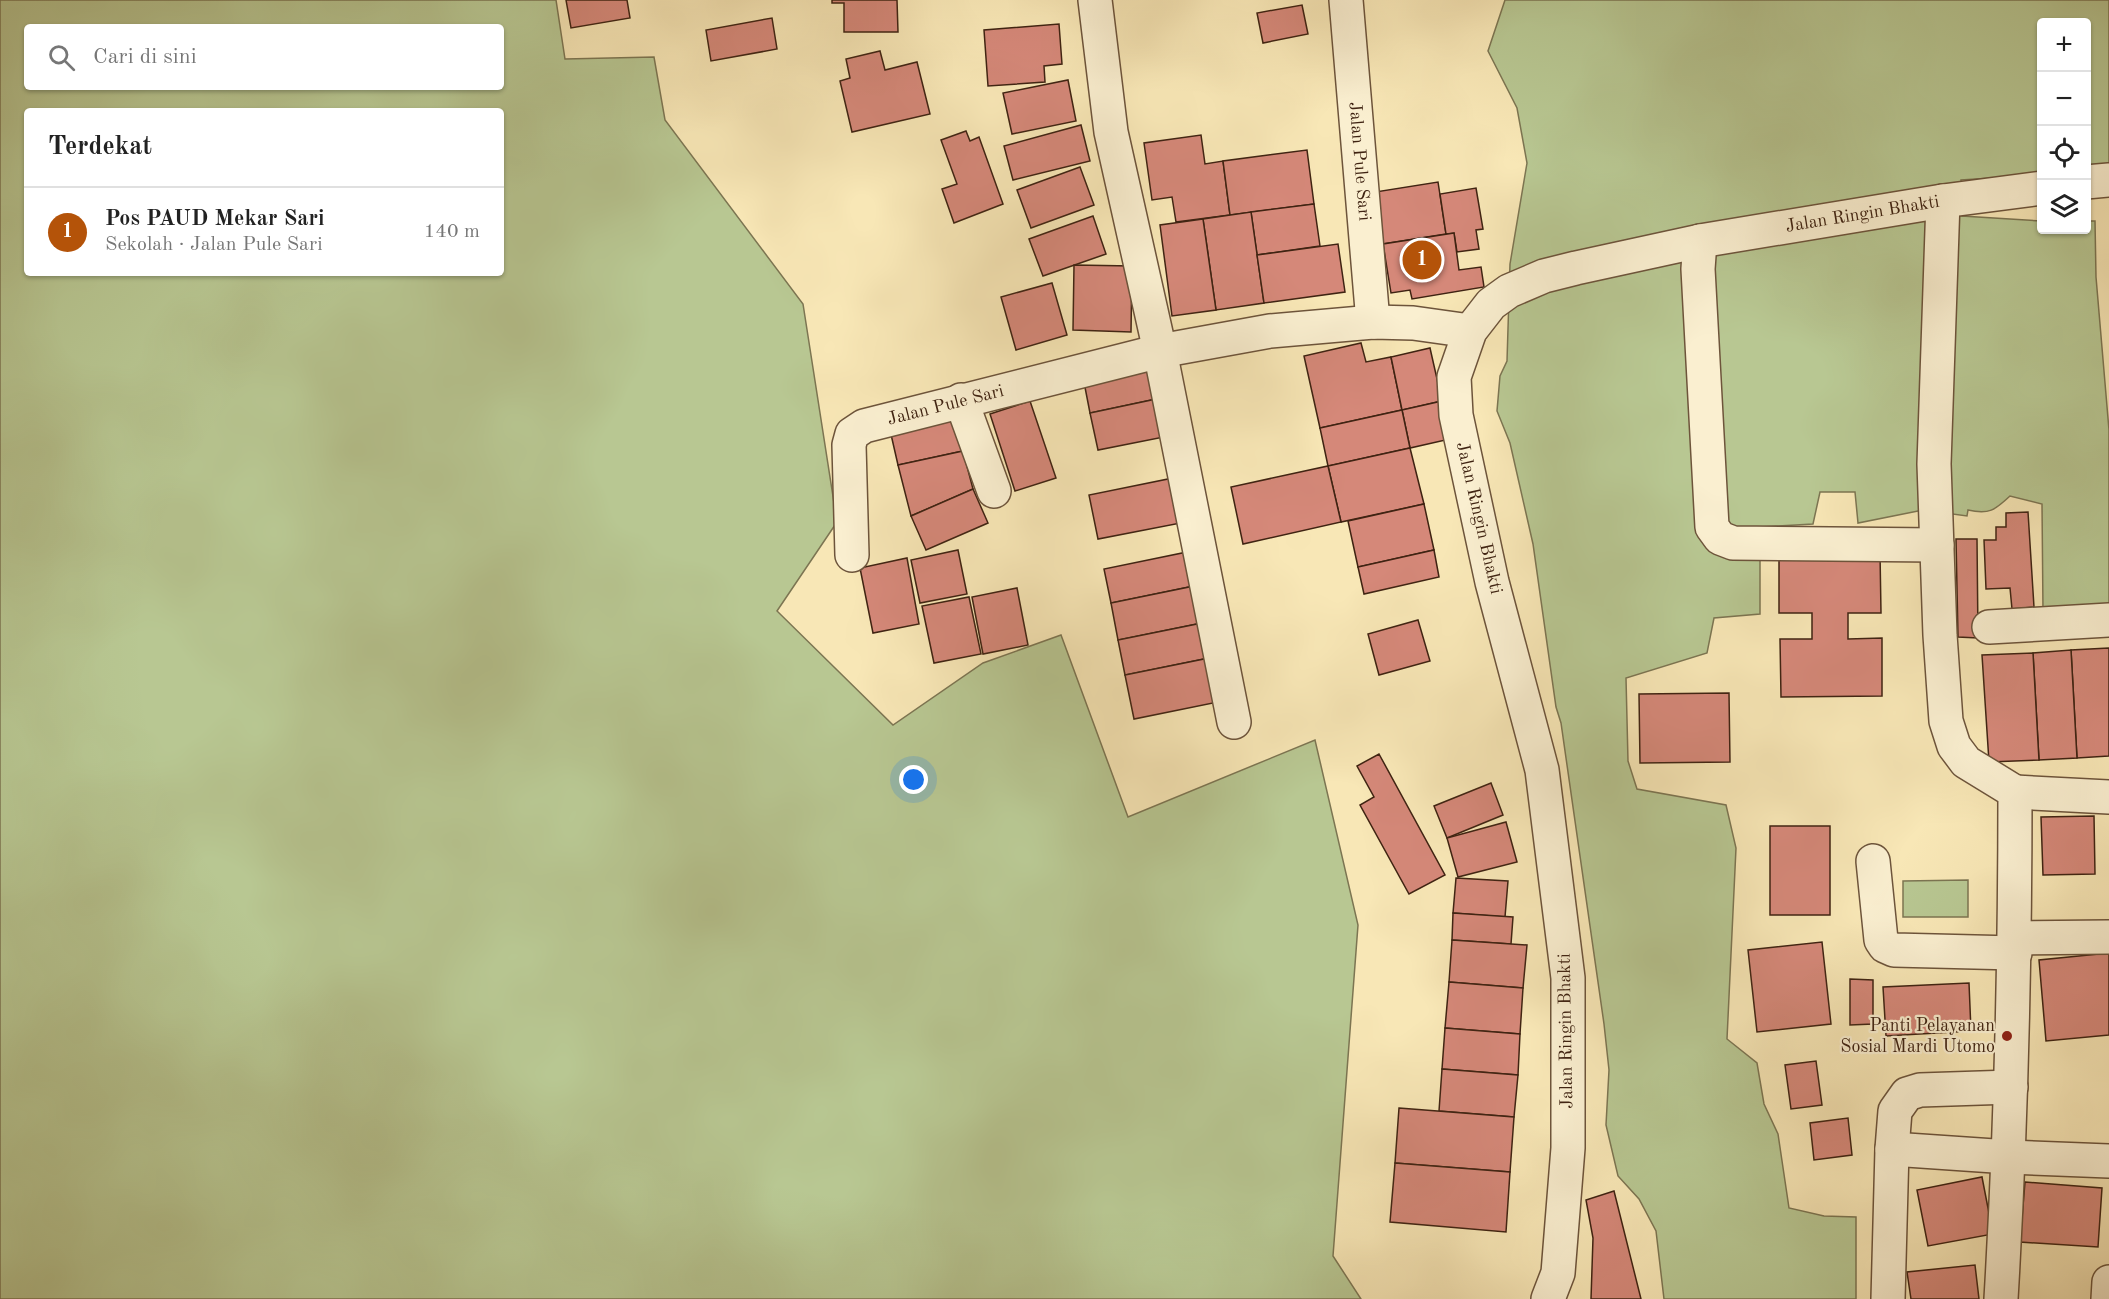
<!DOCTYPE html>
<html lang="id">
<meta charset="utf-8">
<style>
body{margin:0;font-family:"Old Standard TT",serif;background:#f6f6f6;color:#222}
.controls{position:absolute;right:18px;top:18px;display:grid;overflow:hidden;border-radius:6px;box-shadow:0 2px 4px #0004}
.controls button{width:54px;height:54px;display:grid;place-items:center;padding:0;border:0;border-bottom:2px solid #e0e0e0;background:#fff;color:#222;font:30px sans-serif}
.you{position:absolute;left:914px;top:780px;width:21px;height:21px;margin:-15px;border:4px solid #fff;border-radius:50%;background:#1a73e8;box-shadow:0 0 0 9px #1a73e833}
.badge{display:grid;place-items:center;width:39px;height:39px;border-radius:50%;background:#b45309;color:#fff;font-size:20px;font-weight:700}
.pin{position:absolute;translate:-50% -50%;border:3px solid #fff;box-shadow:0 2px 6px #0006}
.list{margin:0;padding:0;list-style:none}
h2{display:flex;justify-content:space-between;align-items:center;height:78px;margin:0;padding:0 24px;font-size:26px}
h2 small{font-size:20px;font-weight:400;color:#767676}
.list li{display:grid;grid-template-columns:39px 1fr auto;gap:18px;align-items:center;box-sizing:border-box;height:90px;padding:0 24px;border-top:2px solid #e0e0e0}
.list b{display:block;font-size:22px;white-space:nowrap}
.list p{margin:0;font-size:20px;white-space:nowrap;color:#767676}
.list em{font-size:20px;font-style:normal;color:#767676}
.icon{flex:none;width:33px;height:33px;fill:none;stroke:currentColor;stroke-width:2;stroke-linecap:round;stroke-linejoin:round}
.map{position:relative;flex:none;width:2109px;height:1299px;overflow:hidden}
.search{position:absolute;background:#fff;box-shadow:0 2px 4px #0004;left:24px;top:24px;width:480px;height:66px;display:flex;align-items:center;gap:15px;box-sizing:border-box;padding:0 21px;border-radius:6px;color:#767676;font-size:22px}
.panel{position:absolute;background:#fff;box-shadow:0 2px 4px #0004;left:24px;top:108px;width:480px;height:168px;border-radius:6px}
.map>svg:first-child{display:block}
.green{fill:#b8c792;stroke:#7c7552;stroke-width:1.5;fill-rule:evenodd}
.building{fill:#d58879;stroke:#3f2312;stroke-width:1.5}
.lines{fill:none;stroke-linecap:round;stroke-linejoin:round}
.minor-casing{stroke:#6d543b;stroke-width:36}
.minor{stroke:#faefd0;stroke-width:33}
.poi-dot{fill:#8f2418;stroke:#faefd0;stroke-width:2}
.labels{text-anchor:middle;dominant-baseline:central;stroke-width:4.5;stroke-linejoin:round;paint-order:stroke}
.street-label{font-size:18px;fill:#3f2312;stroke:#faefd0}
.poi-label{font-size:18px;fill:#3f2312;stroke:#faefd0;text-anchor:end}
</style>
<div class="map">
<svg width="2109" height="1299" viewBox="0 0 2109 1299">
<rect width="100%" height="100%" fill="#f8e7b6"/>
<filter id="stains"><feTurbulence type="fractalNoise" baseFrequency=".00333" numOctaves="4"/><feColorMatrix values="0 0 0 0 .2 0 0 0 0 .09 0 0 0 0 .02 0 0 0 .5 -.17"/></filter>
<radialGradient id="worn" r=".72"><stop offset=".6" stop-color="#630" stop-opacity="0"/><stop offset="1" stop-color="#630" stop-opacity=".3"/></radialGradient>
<g class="green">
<path d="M0 0H556L565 59 654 57 665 120 803 304 837 522 777 611 893 725 983 663 1061 635 1128 817 1315 740 1358 925 1333 1256 1361 1299H0ZM27 27H501V87H27ZM27 111H501V273H27Z"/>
<path d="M1505 0H2109V173L2087 172 2086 22H2042L2041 178 2009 177 1961 180 1962 216 2041 221 2042 230H2086L2087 221H2095L2096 277 2109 430V613L2043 611 2042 504 2010 496C1995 510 1989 515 1968 510L1967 516 1923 510 1858 523 1855 492H1820L1813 524 1760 527V614L1714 618 1707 653 1626 678 1628 761 1637 789 1726 805 1736 848 1727 1039 1757 1063 1764 1104 1778 1134 1789 1208 1824 1216 1856 1217V1299H1664L1656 1231 1639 1199 1618 1176 1606 1125 1609 1070 1604 1024 1561 723 1556 707 1533 544 1510 443 1497 411 1500 376 1507 361 1510 264 1527 163 1517 108 1488 51Z"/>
<path d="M1968 880V917H1903V881Z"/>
</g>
<g class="building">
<path d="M566 0H627L630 18 571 28Z"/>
<path d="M832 0H897L898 32H844V3H832Z"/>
<path d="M1302 5 1308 34 1263 43 1257 13Z"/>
<path d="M772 18 777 49 711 61 706 30Z"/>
<path d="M1059 24 1062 64 1044 66 1045 82 988 86 984 30Z"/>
<path d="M880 51 885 70 917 62 930 114 852 132 840 81 850 78 846 59Z"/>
<path d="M1068 80 1076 121 1012 134 1003 93Z"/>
<path d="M1081 125 1090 161 1013 180 1004 146Z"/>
<path d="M966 131 970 141 979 137 1003 204 954 223 942 189 957 184 941 140Z"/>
<path d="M1201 135 1205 164 1223 161 1230 215 1176 222 1172 197 1152 200 1144 143Z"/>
<path d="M1307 150 1314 204 1230 215 1223 161Z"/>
<path d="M1080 167 1094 205 1031 228 1017 190Z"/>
<path d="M1438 182 1446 234 1383 244 1375 192Z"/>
<path d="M1476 188 1483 229 1476 230 1479 249 1457 252 1454 233 1446 234 1440 194Z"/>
<path d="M1314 204 1320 246 1257 255 1251 212Z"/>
<path d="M1251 212 1264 303 1216 310 1203 219Z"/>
<path d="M1093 216 1106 254 1043 276 1029 239Z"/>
<path d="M1203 219 1216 310 1172 316 1160 225Z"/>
<path d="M1454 233 1459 270 1481 267 1484 287 1412 299 1410 290 1391 293 1383 244Z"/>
<path d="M1338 244 1345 292 1264 303 1257 255Z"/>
<path d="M1074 265 1132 266 1131 332 1073 330Z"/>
<path d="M1052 283 1067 335 1016 350 1001 297Z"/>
<path d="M1361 343 1366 362 1391 357 1402 410 1320 428 1304 356Z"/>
<path d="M1430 348 1442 401 1402 410 1391 357Z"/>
<path d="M1154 363 1161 398 1090 413 1083 377Z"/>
<path d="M1161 398 1169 436 1098 450 1090 413Z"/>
<path d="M1030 401 1056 478 1015 491 990 414Z"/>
<path d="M1442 401 1450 439 1410 448 1402 410Z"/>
<path d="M1402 410 1410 448 1328 466 1320 428Z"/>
<path d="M955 415 963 451 898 465 890 430Z"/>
<path d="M1410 448 1424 504 1341 522 1328 466Z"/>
<path d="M963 451 973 489 911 516 898 465Z"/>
<path d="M1328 466 1341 522 1243 544 1231 487Z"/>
<path d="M1178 477 1186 522 1098 539 1089 495Z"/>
<path d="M973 489 988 523 926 550 911 516Z"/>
<path d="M1424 504 1434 550 1358 567 1348 521Z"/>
<path d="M2028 512 2034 607 2012 609 2010 588 1986 589 1984 540H1996V527H2006V513Z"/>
<path d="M1956 539H1977L1978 638 1958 637Z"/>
<path d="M958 550 967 594 920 603 911 560Z"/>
<path d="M1434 550 1439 577 1364 594 1358 567Z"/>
<path d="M1192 551 1199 585 1111 603 1104 569Z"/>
<path d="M1880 553 1881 613H1848V639L1882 638V696L1781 697 1780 639H1812V613H1779V554Z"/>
<path d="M907 558 919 624 873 633 860 568Z"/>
<path d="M1199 585 1207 622 1118 640 1111 603Z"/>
<path d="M1017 588 1028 645 983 654 972 597Z"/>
<path d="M969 597 981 654 934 663 922 606Z"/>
<path d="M1418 620 1430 661 1379 675 1368 634Z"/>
<path d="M1207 622 1214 657 1125 675 1118 640Z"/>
<path d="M2109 648V756L2077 758 2071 650Z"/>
<path d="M2071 650 2077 758 2039 760 2033 653Z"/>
<path d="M2033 653 2039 760 1989 762 1982 655Z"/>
<path d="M1214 657 1223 701 1134 719 1125 675Z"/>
<path d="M1729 693 1730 762 1640 763 1639 694Z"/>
<path d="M1379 754 1445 875 1409 894 1360 805 1374 797 1357 766Z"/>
<path d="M1491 783 1503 815 1447 838 1434 806Z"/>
<path d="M2094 816 2095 874 2043 875 2041 817Z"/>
<path d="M1506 822 1517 862 1458 877 1447 838Z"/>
<rect x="1770" y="826" width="60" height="89"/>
<path d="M1456 878 1508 881 1505 917 1453 913Z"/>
<path d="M1453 913 1513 917 1511 944 1452 940Z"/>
<path d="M1452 940 1527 945 1523 988 1449 982Z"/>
<path d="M1822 942 1831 1024 1757 1032 1748 950Z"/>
<path d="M2109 953V1035L2046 1041 2039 960Z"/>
<path d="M1850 979 1873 980V1024L1850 1025Z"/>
<path d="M1449 982 1523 988 1520 1034 1445 1028Z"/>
<path d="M1969 983 1971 1031 1886 1036 1883 987Z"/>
<path d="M1445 1028 1520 1034 1518 1075 1442 1069Z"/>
<path d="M1816 1061 1822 1105 1791 1109 1785 1065Z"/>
<path d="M1442 1069 1518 1075 1514 1117 1439 1111Z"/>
<path d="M1399 1108 1514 1117 1510 1172 1395 1163Z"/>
<path d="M1848 1118 1852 1155 1814 1160 1810 1123Z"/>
<path d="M1395 1163 1510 1172 1506 1232 1390 1222Z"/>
<path d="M1982 1177 1993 1234 1928 1246 1917 1190Z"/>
<path d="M2025 1182 2102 1188 2098 1247 2020 1242Z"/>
<path d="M1614 1191 1641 1299H1591L1593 1238 1586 1200Z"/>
<path d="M1975 1265 1979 1299H1911L1907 1272Z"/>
</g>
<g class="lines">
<g class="minor-casing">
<g id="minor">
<path d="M1095 0 1111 132 1160 351 1234 722"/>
<path id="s1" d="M1346 0 1373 322"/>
<path d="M2086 182 2109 180"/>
<path d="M1943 201 1934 464 1940 635 1946 721 1954 746 1966 762 2015 792C2015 961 2011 1130 2001 1299"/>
<path d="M1700 241 1698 269 1712 527 1720 538 1733 543 1937 545"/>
<path d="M961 400 994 491"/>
<path id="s2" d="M852 555 849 445 852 434 864 426 1160 351 1270 331 1373 322 1413 323 1470 331"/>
<path d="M1989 627 2109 620"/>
<path d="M2015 792 2109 797"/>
<path d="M1873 861 1881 940 1885 946 1894 950 2015 953"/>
<path d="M2015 938 2109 937"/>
<path d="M1892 1149 2009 1157 2109 1161"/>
<path id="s3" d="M1548 1299 1558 1273 1568 1148V978L1542 770 1492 582 1456 415 1454 377 1470 331 1491 304 1509 291 1544 276 1576 268 1700 241 1943 201 2042 188"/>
<path d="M1888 1299 1892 1149 1895 1111 1907 1094 1920 1090 2011 1087"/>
<path d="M2108 1299 2109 1282"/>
</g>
</g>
<use href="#minor" class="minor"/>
</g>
<circle class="poi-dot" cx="2007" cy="1036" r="6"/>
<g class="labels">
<g class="street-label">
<text stroke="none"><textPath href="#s1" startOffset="162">Jalan Pule Sari</textPath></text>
<text stroke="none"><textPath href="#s3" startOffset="1404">Jalan Ringin Bhakti</textPath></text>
<text stroke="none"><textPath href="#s2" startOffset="220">Jalan Pule Sari</textPath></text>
<text transform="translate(1479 518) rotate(77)">Jalan Ringin Bhakti</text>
<text transform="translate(1566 1031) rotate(-91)">Jalan Ringin Bhakti</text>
</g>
<g class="poi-label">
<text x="1995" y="1026">Panti Pelayanan<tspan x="1995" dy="21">Sosial Mardi Utomo</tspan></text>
</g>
</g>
<rect width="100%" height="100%" filter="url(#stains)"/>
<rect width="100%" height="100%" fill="url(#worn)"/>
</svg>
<div class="controls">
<button>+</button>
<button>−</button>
<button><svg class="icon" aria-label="locate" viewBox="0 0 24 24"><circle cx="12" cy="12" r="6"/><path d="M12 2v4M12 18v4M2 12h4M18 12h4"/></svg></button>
<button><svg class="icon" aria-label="layers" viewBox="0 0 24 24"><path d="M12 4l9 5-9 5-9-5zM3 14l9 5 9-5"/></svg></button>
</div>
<div class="you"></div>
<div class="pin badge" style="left:1422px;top:260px">1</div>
<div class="search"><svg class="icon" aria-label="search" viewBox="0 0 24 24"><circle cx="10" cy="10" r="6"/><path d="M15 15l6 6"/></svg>Cari di sini</div>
<section class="panel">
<h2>Terdekat<small></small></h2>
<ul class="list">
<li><span class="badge">1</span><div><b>Pos PAUD Mekar Sari</b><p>Sekolah · Jalan Pule Sari</p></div><em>140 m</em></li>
</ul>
</section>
</div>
